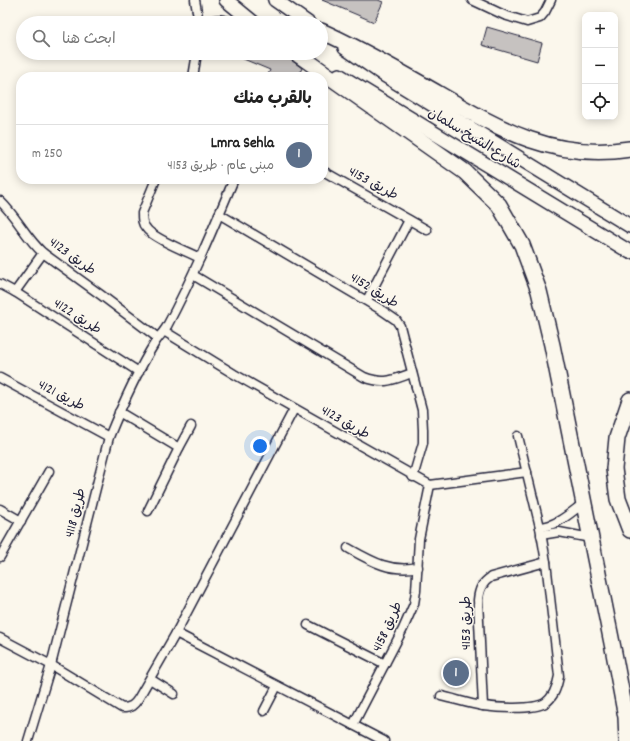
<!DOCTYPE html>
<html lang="ar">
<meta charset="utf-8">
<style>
body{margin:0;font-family:Dekko,"Playpen Sans Arabic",sans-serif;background:#f6f6f6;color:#222;direction:rtl}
.controls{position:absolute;right:12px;top:12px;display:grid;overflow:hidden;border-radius:8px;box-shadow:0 2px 10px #0003}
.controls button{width:36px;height:36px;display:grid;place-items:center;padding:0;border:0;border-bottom:1px solid #e0e0e0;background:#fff;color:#222;font:20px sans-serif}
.you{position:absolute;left:260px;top:446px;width:14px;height:14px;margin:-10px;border:3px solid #fff;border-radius:50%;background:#1a73e8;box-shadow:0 0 0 6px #1a73e833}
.badge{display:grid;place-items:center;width:26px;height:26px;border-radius:50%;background:#2563eb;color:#fff;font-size:13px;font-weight:700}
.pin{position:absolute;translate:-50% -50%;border:2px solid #fff;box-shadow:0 1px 4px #0006}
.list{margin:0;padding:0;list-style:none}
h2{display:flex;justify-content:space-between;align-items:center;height:52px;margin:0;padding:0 16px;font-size:17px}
h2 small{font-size:13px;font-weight:400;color:#767676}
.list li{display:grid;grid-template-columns:26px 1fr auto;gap:12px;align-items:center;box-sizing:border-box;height:60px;padding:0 16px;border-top:1px solid #e0e0e0}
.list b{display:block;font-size:15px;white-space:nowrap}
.list p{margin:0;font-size:13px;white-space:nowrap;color:#767676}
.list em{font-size:13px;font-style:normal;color:#767676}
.icon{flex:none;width:22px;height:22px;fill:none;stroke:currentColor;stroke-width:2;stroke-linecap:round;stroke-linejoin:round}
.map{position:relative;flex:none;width:630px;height:741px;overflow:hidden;direction:ltr}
.search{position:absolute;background:#fff;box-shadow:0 2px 10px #0003;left:16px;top:16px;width:312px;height:44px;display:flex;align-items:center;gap:10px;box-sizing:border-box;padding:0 14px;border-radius:22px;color:#767676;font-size:15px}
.panel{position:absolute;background:#fff;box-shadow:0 2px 10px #0003;left:16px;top:72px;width:312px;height:112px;border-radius:16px;direction:rtl}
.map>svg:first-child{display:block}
.building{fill:#c6c2c0;stroke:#22223b}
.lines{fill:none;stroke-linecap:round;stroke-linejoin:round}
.street-casing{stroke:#22223b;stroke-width:11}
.primary-casing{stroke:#22223b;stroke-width:16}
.highway-casing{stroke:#22223b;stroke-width:18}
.street{stroke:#fbf7ec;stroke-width:8}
.primary{stroke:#fbf7ec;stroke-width:13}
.highway{stroke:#fbf7ec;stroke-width:15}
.labels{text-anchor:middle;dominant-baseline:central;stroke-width:3;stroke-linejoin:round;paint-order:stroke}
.street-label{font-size:14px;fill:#22223b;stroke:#fbf7ec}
</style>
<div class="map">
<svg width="630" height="741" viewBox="0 0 630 741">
<rect width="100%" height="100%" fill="#fbf7ec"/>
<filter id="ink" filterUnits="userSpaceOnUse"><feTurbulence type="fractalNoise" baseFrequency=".025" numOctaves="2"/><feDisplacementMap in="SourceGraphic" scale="8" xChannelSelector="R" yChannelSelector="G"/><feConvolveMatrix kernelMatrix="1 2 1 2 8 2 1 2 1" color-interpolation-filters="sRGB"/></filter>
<g filter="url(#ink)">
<g class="building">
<path d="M322 0H378L383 2 374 22Z"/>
<path d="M487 27 542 43 537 61 482 45Z"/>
<path d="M229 53H287L291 60 302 68 298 77H267L270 70Z"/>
</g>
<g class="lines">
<g class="street-casing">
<g id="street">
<path d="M195 0 199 23"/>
<path d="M472 0 504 15 527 22 540 18 545 12 551 0"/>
<path d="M208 23C217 17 226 20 235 23"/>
<path d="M193 77 197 53"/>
<path d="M323 171 427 230"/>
<path d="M156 179 142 213C142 219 142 224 146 228 152 238 188 252 200 258"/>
<path d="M0 201C17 217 26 238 43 253L101 295 158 338"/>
<path d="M219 214 380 309 396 320 400 326 422 410 423 430V443L413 477"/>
<path d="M193 275 364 377C385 385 392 380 412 373"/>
<path d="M0 284 15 292 139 372"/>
<path d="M15 292 43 253"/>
<path d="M367 300 409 220"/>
<path d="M164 331 234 374 430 485 527 472"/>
<path d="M0 378 109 437"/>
<path d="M119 412 179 448"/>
<path d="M0 509 21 521"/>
<path d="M148 511 179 448 191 426"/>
<path d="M540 527C557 526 570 513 584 503"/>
<path d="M541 535 559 532 591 538"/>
<path d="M348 548C371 561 391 573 418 567"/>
<path d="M0 557 49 471"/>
<path d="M308 625 385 664"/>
<path d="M176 633 384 741"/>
<path d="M0 638 51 665 122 708C131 708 134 705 138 699L176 633 294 409"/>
<path d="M150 679 174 694"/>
<path d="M441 696C455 699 469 704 483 706 497 708 533 710 545 703 554 697 557 687 559 676L546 562 540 527 518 436"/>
<path d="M483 706 478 600C479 589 482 583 491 577L546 562"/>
<path d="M264 711 277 686"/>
<path d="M353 725 403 629 414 604 416 591 419 539 430 485"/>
<path d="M28 741 51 665 109 437C122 405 138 370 156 341 159 336 164 332 167 326 192 279 213 229 234 179"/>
</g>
</g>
<g class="primary-casing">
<g id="primary">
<path d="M226 0 254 23"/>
<path d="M275 0 308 23"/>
<path d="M345 48 384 75 630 226"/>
<path d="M339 75 630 252"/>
</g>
</g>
<g class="highway-casing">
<g id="highway">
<path d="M321 31C362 49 400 72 439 94 501 130 555 161 630 149"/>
<path d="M296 53 465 172 499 205 522 245 539 291 552 345 614 653 626 717 627 741"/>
<path d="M630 400 617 438 614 469 618 499 630 530"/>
</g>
</g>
<use href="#street" class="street"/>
<use href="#primary" class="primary"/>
<use href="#highway" class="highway"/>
</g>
</g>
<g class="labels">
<g class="street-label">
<text transform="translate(474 139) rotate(31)">شارع الشيخ سلمان</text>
<text transform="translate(373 184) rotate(29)">طريق 4153</text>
<text transform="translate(72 257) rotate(36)">طريق 4123</text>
<text transform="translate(374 291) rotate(32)">طريق 4152</text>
<text transform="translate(77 317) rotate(33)">طريق 4122</text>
<text transform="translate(61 396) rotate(28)">طريق 4121</text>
<text transform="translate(345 423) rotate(30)">طريق 4123</text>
<text transform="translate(76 513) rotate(-76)">طريق 4118</text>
<text transform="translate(467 623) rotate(-90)">طريق 4153</text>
<text transform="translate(388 627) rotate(-65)">طريق 4158</text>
</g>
</g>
</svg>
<div class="controls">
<button>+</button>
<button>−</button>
<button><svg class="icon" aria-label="locate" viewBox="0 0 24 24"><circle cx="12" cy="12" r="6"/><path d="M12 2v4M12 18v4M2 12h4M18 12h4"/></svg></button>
</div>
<div class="you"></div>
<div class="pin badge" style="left:456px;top:673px;background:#5c6f8a">1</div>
<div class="search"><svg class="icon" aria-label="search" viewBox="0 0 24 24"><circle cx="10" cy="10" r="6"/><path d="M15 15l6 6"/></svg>ابحث هنا</div>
<section class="panel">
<h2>بالقرب منك<small></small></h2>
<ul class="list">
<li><span class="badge" style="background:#5c6f8a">1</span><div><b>Lmra Sehla</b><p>مبنى عام · طريق 4153</p></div><em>250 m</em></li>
</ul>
</section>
</div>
